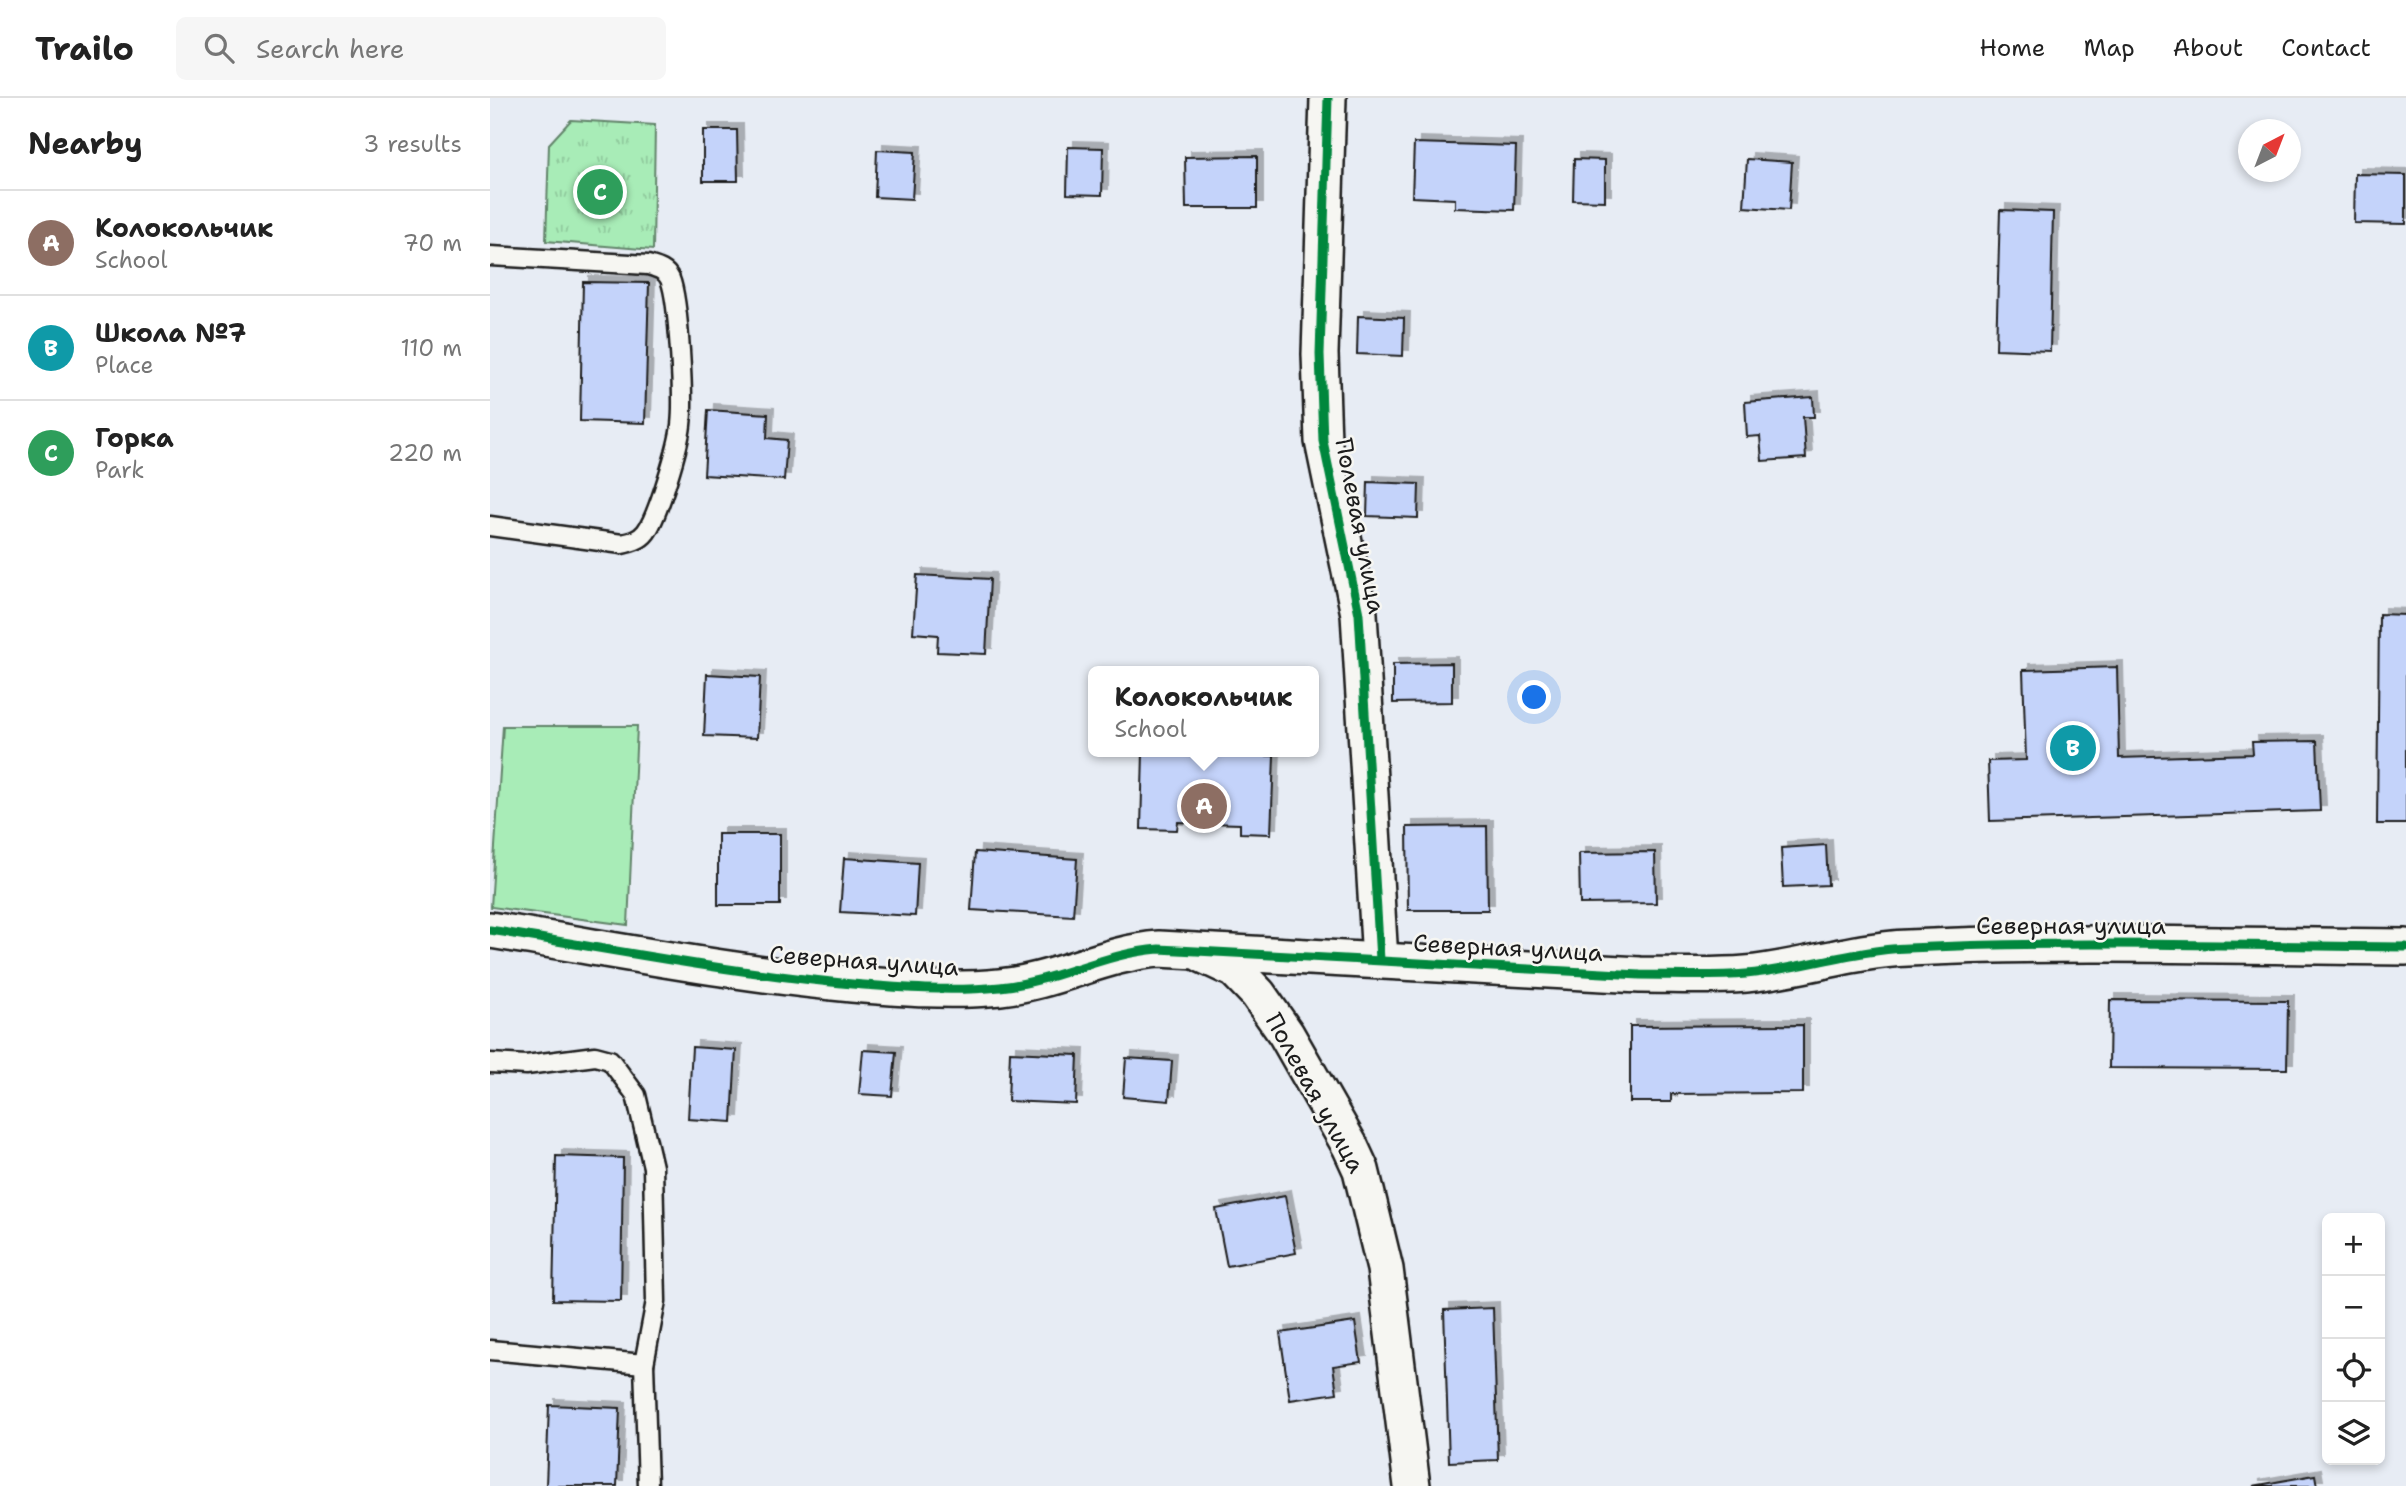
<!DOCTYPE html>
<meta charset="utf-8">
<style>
body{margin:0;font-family:"Shantell Sans",sans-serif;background:#f6f6f6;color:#222}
.controls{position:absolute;right:21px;bottom:21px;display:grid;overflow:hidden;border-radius:10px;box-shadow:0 4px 10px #0003}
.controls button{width:63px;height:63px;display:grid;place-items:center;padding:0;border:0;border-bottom:2px solid #e0e0e0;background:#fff;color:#222;font:35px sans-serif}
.compass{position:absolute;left:1748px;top:21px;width:63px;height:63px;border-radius:50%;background:#fff;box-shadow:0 4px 10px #0003;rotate:42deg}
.you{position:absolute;left:1045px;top:600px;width:24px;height:24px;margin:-18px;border:5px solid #fff;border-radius:50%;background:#1a73e8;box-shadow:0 0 0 10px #1a73e833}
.badge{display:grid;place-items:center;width:46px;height:46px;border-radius:50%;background:#7c3aed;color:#fff;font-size:23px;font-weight:700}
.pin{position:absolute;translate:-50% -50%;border:4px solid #fff;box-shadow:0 2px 7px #0006}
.popup{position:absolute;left:598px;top:568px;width:231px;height:91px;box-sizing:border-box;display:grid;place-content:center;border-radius:10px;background:#fff;filter:drop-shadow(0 2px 5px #0005);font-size:23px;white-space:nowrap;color:#767676}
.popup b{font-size:26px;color:#222}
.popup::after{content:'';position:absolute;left:50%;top:100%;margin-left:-14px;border:14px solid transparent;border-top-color:#fff}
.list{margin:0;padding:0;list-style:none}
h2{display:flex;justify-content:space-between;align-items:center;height:91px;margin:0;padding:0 28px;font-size:30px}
h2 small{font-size:23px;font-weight:400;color:#767676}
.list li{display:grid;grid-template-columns:46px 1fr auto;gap:21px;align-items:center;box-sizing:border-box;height:105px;padding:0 28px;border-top:2px solid #e0e0e0}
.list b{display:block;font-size:26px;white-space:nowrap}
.list p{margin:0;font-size:23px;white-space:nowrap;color:#767676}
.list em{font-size:23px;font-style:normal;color:#767676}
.icon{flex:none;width:38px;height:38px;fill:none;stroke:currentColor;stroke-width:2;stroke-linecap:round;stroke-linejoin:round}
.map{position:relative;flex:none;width:1916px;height:1388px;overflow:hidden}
header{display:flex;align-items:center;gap:42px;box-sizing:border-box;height:98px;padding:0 35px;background:#fff;border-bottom:2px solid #e0e0e0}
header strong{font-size:33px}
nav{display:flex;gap:38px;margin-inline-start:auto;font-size:24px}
.search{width:490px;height:63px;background:#f6f6f6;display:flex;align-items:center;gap:18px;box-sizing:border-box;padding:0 24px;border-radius:10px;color:#767676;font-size:26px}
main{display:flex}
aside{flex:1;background:#fff}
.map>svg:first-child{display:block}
.park{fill:url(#park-tufts);stroke:#62846a;stroke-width:2}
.pitch{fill:#a8ecb7;stroke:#62846a;stroke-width:2}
.building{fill:#c4d3fa;stroke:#1c1c1c;stroke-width:2;filter:url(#shadow)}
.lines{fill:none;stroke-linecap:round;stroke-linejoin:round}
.lane-casing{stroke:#1c1c1c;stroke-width:23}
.street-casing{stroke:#1c1c1c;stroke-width:40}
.lane{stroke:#f6f6f2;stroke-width:18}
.street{stroke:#f6f6f2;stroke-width:35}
.cycleway-casing{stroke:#f6f6f2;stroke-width:13}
.cycleway{stroke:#00873e;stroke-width:9}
.labels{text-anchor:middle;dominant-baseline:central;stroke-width:5;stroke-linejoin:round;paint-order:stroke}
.street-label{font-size:24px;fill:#1c1c1c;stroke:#f6f6f2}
</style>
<header>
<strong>Trailo</strong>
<div class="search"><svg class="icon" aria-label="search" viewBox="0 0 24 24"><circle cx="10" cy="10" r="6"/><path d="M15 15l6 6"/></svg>Search here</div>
<nav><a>Home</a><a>Map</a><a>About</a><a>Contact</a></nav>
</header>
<main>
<aside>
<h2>Nearby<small>3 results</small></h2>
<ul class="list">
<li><span class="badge" style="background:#8d6e63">A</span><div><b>Колокольчик</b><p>School</p></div><em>70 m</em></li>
<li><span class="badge" style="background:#0f9aa8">B</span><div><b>Школа №7</b><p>Place</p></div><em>110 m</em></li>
<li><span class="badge" style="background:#2e9e5b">C</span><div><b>Горка</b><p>Park</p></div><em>220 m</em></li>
</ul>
</aside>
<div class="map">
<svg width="1916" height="1388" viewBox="0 0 1916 1388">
<defs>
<pattern id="park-tufts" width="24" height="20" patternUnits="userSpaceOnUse" patternTransform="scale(1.75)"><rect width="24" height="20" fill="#a8ecb7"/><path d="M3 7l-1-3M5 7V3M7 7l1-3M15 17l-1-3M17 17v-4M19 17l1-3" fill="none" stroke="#90ca9d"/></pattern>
<filter id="shadow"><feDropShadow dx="6" dy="-6" stdDeviation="0" flood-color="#0004"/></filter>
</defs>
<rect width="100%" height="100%" fill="#e7ecf4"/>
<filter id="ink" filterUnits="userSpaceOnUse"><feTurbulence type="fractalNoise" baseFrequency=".0143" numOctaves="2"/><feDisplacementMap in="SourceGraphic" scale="14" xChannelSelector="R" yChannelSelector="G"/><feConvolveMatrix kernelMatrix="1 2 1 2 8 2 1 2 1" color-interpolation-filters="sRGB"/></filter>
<g filter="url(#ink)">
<path class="park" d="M81 22 165 27 163 152 56 143 59 46Z"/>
<path class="pitch" d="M13 628H147L138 827 1 809Z"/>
<g class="building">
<path d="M213 32H247L248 83H213Z"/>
<path d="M924 45 1026 48 1024 112 965 110V101L922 99Z"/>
<path d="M578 49 613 50 612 97 577 96Z"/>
<path d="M387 52 425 54 422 101 385 99Z"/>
<path d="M767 58V110H696L695 59Z"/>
<path d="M1084 61 1115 62V103L1083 102Z"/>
<path d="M1257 61 1302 64 1299 112 1254 109Z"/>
<path d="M1865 76 1916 77V126L1864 125Z"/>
<path d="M1510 112 1563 114 1560 253 1506 251Z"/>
<path d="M93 184 159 185 155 325 90 323Z"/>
<path d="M868 218 914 220 913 258 867 256Z"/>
<path d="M1323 299 1324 319H1313L1316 360 1272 363 1270 338 1257 339 1255 304Z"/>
<path d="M218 312 278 316 277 340 297 342 294 382 214 377Z"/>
<path d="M878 384 929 386 928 420 877 418Z"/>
<path d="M427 477 500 481 496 556 447 554 448 537 423 535Z"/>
<path d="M1889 516 1916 517V726H1887Z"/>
<path d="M962 565V604L903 605V566Z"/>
<path d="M1627 569 1629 660 1763 656 1762 644 1827 643 1830 713 1500 723 1498 663 1536 662 1533 572Z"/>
<path d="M217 576 270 579 267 640 214 638Z"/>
<path d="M653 654 784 658 781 736 750 735V726L688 724 687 732 651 731Z"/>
<path d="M997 728 998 812H918L917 729Z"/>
<rect x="228" y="736" width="62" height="71"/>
<path d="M1336 747 1338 787 1293 789 1291 750Z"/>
<path d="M485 754 587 761 583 818 481 812Z"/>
<path d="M1165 754 1166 805 1090 806 1089 755Z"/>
<path d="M354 760 428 765 425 818 350 814Z"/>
<path d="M1620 902 1798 903 1797 971 1619 970Z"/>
<path d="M1313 927V995L1181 996V1004H1140V928Z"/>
<path d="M202 949 246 952 242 1024 198 1021Z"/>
<path d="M373 952 406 954 402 998 369 996Z"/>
<path d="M520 954 588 957 586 1006 518 1003Z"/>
<path d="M636 960 682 963 679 1003 633 999Z"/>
<path d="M66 1058 133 1060 131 1203 63 1202Z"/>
<path d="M795 1098 806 1155 737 1168 726 1111Z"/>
<path d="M1003 1210 1008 1362 959 1364 954 1212Z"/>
<path d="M865 1224 871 1264 843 1268 847 1295 800 1302 790 1235Z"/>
<path d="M59 1307 130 1310 127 1388H56Z"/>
<path d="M1825 1377 1827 1388H1763Z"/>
</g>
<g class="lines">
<g class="lane-casing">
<g id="lane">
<path d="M0 158 158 167C168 170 176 172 180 181 189 203 194 302 191 327 189 347 168 418 156 434 150 442 141 444 132 446L0 428"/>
<path d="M0 965 36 967 105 958 120 962 146 997 163 1069 166 1203 154 1266 0 1252"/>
<path d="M154 1266 158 1388"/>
</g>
</g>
<g class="street-casing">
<g id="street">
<path d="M838 0 830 256 833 343 869 516 890 862"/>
<path d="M0 832C121 851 240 875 362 886 411 890 461 894 510 889 565 884 614 855 669 851L1150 877C1185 877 1221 879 1256 876 1311 871 1363 852 1418 850 1584 842 1750 848 1916 849"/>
<path d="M713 857 745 872 768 896 796 936 860 1048 871 1072 895 1171 922 1388"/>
</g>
</g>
<use href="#lane" class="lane"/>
<use href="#street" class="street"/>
<g class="cycleway-casing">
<g id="cycleway">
<path d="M838 0 830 256 833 343 869 516 890 862"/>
<path d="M0 832C121 851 240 875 362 886 411 890 461 894 510 889 565 884 614 855 669 851L1150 877C1185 877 1221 879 1256 876 1311 871 1363 852 1418 850 1584 842 1750 848 1916 849"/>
</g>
</g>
<use href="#cycleway" class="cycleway"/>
</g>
</g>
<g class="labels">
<g class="street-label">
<text transform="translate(870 428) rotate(79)">Полевая улица</text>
<text x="1581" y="828">Северная улица</text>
<text transform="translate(1018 850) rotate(3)">Северная улица</text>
<text transform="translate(374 863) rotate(4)">Северная улица</text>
<text transform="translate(825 995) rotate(61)">Полевая улица</text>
</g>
</g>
</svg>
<div class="controls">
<button>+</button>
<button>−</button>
<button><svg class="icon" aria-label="locate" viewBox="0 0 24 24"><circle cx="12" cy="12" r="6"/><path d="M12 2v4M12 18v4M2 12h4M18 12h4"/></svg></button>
<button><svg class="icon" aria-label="layers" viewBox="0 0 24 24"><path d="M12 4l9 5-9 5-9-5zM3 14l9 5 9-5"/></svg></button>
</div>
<svg class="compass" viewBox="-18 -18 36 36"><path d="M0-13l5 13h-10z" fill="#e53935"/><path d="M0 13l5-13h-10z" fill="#767676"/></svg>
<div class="you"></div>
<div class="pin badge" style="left:714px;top:708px;background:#8d6e63">A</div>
<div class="popup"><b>Колокольчик</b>School</div>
<div class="pin badge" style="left:1583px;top:650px;background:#0f9aa8">B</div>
<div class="pin badge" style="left:110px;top:94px;background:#2e9e5b">C</div>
</div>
</main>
